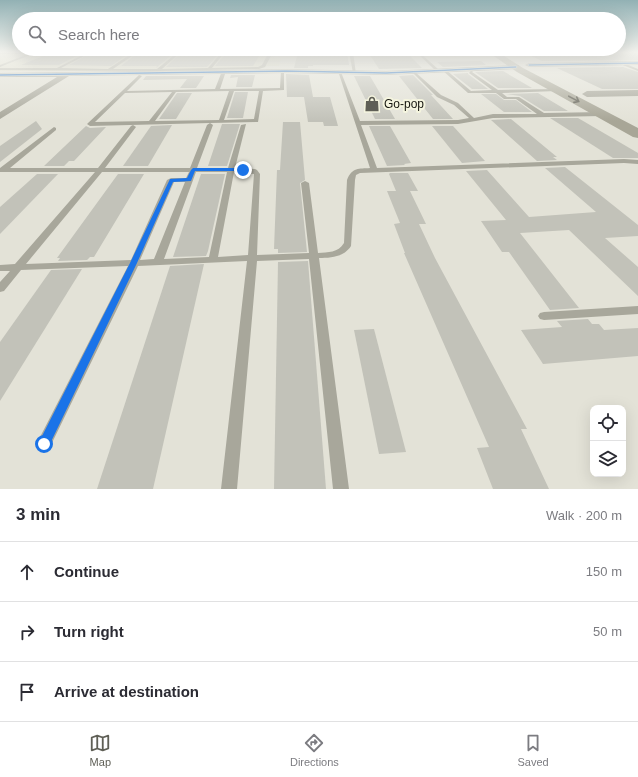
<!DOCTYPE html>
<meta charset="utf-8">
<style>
body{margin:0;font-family:Helvetica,sans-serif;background:#f2f2f3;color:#2b2b33}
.controls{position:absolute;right:12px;bottom:12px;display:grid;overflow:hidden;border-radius:8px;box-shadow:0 4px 16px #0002}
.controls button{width:36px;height:36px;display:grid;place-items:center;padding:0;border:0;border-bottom:1px solid #e1e1e2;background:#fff;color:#2b2b33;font:20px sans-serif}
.stop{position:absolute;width:12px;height:12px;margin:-9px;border:3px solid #1a73e8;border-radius:50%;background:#fff}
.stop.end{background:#1a73e8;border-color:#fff;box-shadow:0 1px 4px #0008}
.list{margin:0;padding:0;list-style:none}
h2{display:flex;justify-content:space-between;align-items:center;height:52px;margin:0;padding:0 16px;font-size:17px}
h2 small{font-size:13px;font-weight:400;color:#7c7c81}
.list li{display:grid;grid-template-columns:26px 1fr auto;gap:12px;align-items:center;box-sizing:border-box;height:60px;padding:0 16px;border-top:1px solid #e1e1e2}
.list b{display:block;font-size:15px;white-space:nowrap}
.list em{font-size:13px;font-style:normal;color:#7c7c81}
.icon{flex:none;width:22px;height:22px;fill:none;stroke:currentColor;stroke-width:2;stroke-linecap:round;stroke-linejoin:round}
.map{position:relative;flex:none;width:638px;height:489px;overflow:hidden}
.search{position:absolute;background:#fff;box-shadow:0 4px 16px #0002;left:12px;right:12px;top:12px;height:44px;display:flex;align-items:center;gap:10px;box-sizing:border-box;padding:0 14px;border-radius:22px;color:#7c7c81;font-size:15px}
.sheet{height:232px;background:#fff}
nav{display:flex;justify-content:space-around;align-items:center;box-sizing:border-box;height:56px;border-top:1px solid #e1e1e2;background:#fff;font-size:11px;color:#7c7c81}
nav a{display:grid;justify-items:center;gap:2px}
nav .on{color:#5f5f56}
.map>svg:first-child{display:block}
.built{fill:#dfdec9}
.building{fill:#c2c2b9}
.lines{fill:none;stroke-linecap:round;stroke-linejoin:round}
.lane{fill:#a8a79b;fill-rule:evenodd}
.street{fill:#a8a79b;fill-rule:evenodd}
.primary{fill:#a8a697;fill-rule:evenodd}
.cycleway-casing{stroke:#f5f5df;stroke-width:2.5}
.cycleway{stroke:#0057b8;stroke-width:1.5}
.oneway{stroke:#605f54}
.route{fill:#1a73e8}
.labels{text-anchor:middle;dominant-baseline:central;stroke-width:4;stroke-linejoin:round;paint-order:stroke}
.far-poi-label{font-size:12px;fill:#181811;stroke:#f5f5df;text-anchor:start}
</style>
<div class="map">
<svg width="638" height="489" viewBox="0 0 638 489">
<rect width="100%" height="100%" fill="#e3e2d7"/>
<path class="built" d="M0 52H276L274 58 281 59 279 66H267L264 68 140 71H0Z"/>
<g class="building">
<path d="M52 52H84L59 65H21Z"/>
<path d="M93 52H131L111 66 69 65Z"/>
<path d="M139 52H175L156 68 157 66H121Z"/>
<path d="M182 52H220L207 67H166Z"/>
<path d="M298 52H347L349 65H313V66H308V68H294Z"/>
<path d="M368 52H406L422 68 379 69Z"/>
<path d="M523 52 638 53V60L542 61Z"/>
<path d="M226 53H261L253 66H215Z"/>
<path d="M481 61 486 65 443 67 437 62Z"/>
<path d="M623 67 638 72V89H602L557 68Z"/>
<path d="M503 71 532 88H498L475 72Z"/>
<path d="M468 73V74L488 89H472L453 74Z"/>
<path d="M286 74 309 75 313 97H287Z"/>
<path d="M231 75H255L252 87H236L238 77 230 78Z"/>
<path d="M413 75 433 95H431L453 119H433L399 76Z"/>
<path d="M146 76H204L196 88H180L187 79 143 80Z"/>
<path d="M354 76H370L395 119H375Z"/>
<path d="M235 92H248L243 118H227Z"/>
<path d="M177 93H192L176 119H159Z"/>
<path d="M538 93 568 111H544L520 96 506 94Z"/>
<path d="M481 94H496L504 100H516L532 112H504Z"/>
<path d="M304 97H330L338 126H324L323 122H308Z"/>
<path d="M550 118H578L638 153V158H613Z"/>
<path d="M511 119 557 157H553L557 160 537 161 491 120Z"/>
<path d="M36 121 42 129 0 162V146Z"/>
<path d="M283 122H300L305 180 300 183 307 252 278 253V249H274L277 170H280Z"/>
<path d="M222 124H240L227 166H208Z"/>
<path d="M172 125 148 166H123L151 126Z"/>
<path d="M86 126 90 128 106 127 74 161H69L64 166H44Z"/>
<path d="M369 126H390L411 163 404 164 405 165 387 166Z"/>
<path d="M432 126H453L485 161 462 163Z"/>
<path d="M565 167 638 225V236L605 238 638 267V296L569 230 520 233 579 308 550 310 509 252H502L481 221 506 220 466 171 487 170 529 217 596 212 545 168Z"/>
<path d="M390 173H408L418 191H410L426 224H419L435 258 527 429H521L549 489H493L477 448 489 447 404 253H405L394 224 400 223 387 191H396L389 174Z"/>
<path d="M37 174H58L0 234V207Z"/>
<path d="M118 174H144L94 257H90L87 260 58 261 60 258H57Z"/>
<path d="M201 174H225L208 251 206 256 173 257Z"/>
<path d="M308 261 326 489H274L278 262Z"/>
<path d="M204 264 153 489H97L170 266Z"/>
<path d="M82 269 0 401V342L51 270Z"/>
<path d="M588 319 592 324H599L604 330 638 328V356L543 364 521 330 562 327 557 321Z"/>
<path d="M374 329 406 452 379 454 354 330Z"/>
</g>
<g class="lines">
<g class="lane">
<path d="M0 52H37L0 67V65L28 54H0Z"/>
<path d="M88 52H92L61 68 108 69 134 52H138L113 69H157L178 52H181L162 69 208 68 222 52H225L212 68 258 67 262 65 269 52H273L265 67 259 69 158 71 0 70V68H57Z"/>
<path d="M349 52H353L356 74 353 73Z"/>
<path d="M416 52H419L438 69V71H436Z"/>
<path d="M621 62 638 69V71L620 64Z"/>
<path d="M473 68 475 69 472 72 498 90 559 89 557 91 502 93 507 97H519L544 113 602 112 605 114 602 116 493 118 458 124 361 125 377 168 624 159 638 160V164L624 163 360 173 356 175 355 180 351 246C344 257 331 258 319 258L349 489H333L309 259 257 261 237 489H221L247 261 138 266 49 449 44 451 39 449 37 444 39 439 128 266 21 270 4 291 0 292V282L10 271H0V265L15 264 95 172H0V168L54 127 56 128V130L10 168H98L131 126 133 125 136 127 105 168H190L207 125 210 123 90 126 87 124 139 75 142 76 127 91 215 89 222 71 224 70 226 71 220 89 280 88 281 71 284 70V90L263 91 258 122 210 123 213 125 197 168H228L241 125 246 124 235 168 255 169 257 170 260 174 257 255 309 253 301 183 305 181 309 183 318 253C328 252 338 253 344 243L347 180C352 167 359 169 370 168L338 71 341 72 360 121 458 120 469 118 454 105 437 97 413 73 414 71 441 95 458 103 474 118 493 114H537L516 99H504L496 93H468L442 70 445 69 471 91 492 90 469 73ZM229 91 219 120 155 121 176 92ZM234 91H259L254 119 224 120ZM172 92 149 121 95 122 125 93ZM102 172H189L186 178H171L167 180 131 260 26 264ZM196 172H227L209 257 164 259ZM234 172 254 174 248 255 218 257ZM174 182H185L154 259 140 260Z"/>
<path d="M638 306V314L544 320 540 319 538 316 540 313 544 312Z"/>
</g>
<g class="street">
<path d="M638 61V65L529 67 525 65 529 63Z"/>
<path d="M516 65H519V69L386 75 286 73 69 76 0 119V112L57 77H0V73L286 69 386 71Z"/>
<path d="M638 90V96L587 97 582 94 587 91Z"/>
</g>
<path class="primary" d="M488 52H498L523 68 638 128V138L633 137 517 72Z"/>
<g class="cycleway-casing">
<g id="cycleway">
<path d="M529 65 638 63"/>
<path d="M0 75 286 71 386 73 516 67"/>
</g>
</g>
<use href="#cycleway" class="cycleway"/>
</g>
<defs><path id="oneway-shaft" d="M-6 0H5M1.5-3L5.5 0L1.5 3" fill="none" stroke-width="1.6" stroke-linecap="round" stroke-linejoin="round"/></defs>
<use class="oneway" href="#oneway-shaft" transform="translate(574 99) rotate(28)"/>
<linearGradient id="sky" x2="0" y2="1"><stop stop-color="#92b1b4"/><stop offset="0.43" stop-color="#f2f2ed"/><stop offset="1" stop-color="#f2f2ed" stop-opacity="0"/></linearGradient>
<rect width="638" height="121" fill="url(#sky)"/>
<path class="route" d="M243 168 245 171H195L191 181 173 182 137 263 48 448 44 449 40 448 39 444 40 440 130 263 170 179 187 178 191 170 193 168Z"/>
<defs>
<g id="shop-bare" transform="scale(1.2)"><path d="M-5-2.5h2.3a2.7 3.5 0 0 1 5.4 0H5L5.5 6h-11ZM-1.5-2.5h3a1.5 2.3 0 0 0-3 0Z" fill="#5f5f56" stroke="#f5f5df" stroke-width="2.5" paint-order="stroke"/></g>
</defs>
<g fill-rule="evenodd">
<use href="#shop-bare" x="372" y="104"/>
</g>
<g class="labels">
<g class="far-poi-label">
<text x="384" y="104">Go-pop</text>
</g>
</g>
</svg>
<div class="controls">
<button><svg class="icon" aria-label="locate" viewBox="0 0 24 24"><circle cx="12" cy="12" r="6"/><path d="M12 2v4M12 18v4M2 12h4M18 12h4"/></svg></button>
<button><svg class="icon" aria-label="layers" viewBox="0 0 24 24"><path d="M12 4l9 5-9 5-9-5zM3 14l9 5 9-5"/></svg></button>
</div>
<div class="stop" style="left:44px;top:444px"></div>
<div class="stop end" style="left:243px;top:170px"></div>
<div class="search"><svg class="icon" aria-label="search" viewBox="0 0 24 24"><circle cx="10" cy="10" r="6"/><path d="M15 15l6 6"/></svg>Search here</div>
</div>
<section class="sheet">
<h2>3 min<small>Walk · 200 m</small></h2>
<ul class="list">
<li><svg class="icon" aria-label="ahead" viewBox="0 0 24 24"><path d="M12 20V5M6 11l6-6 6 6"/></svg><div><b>Continue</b></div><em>150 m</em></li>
<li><svg class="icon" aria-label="right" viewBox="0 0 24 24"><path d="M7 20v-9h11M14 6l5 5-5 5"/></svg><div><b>Turn right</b></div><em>50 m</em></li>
<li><svg class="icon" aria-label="arrive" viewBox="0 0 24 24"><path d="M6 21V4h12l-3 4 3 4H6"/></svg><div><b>Arrive at destination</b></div></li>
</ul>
</section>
<nav>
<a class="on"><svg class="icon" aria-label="map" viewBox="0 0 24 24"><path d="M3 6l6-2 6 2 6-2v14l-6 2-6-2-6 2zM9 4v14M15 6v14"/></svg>Map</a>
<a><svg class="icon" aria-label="directions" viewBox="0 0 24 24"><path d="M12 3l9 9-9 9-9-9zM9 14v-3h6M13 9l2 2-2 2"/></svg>Directions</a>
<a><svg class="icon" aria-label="saved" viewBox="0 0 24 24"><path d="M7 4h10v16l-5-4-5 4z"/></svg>Saved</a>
</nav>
